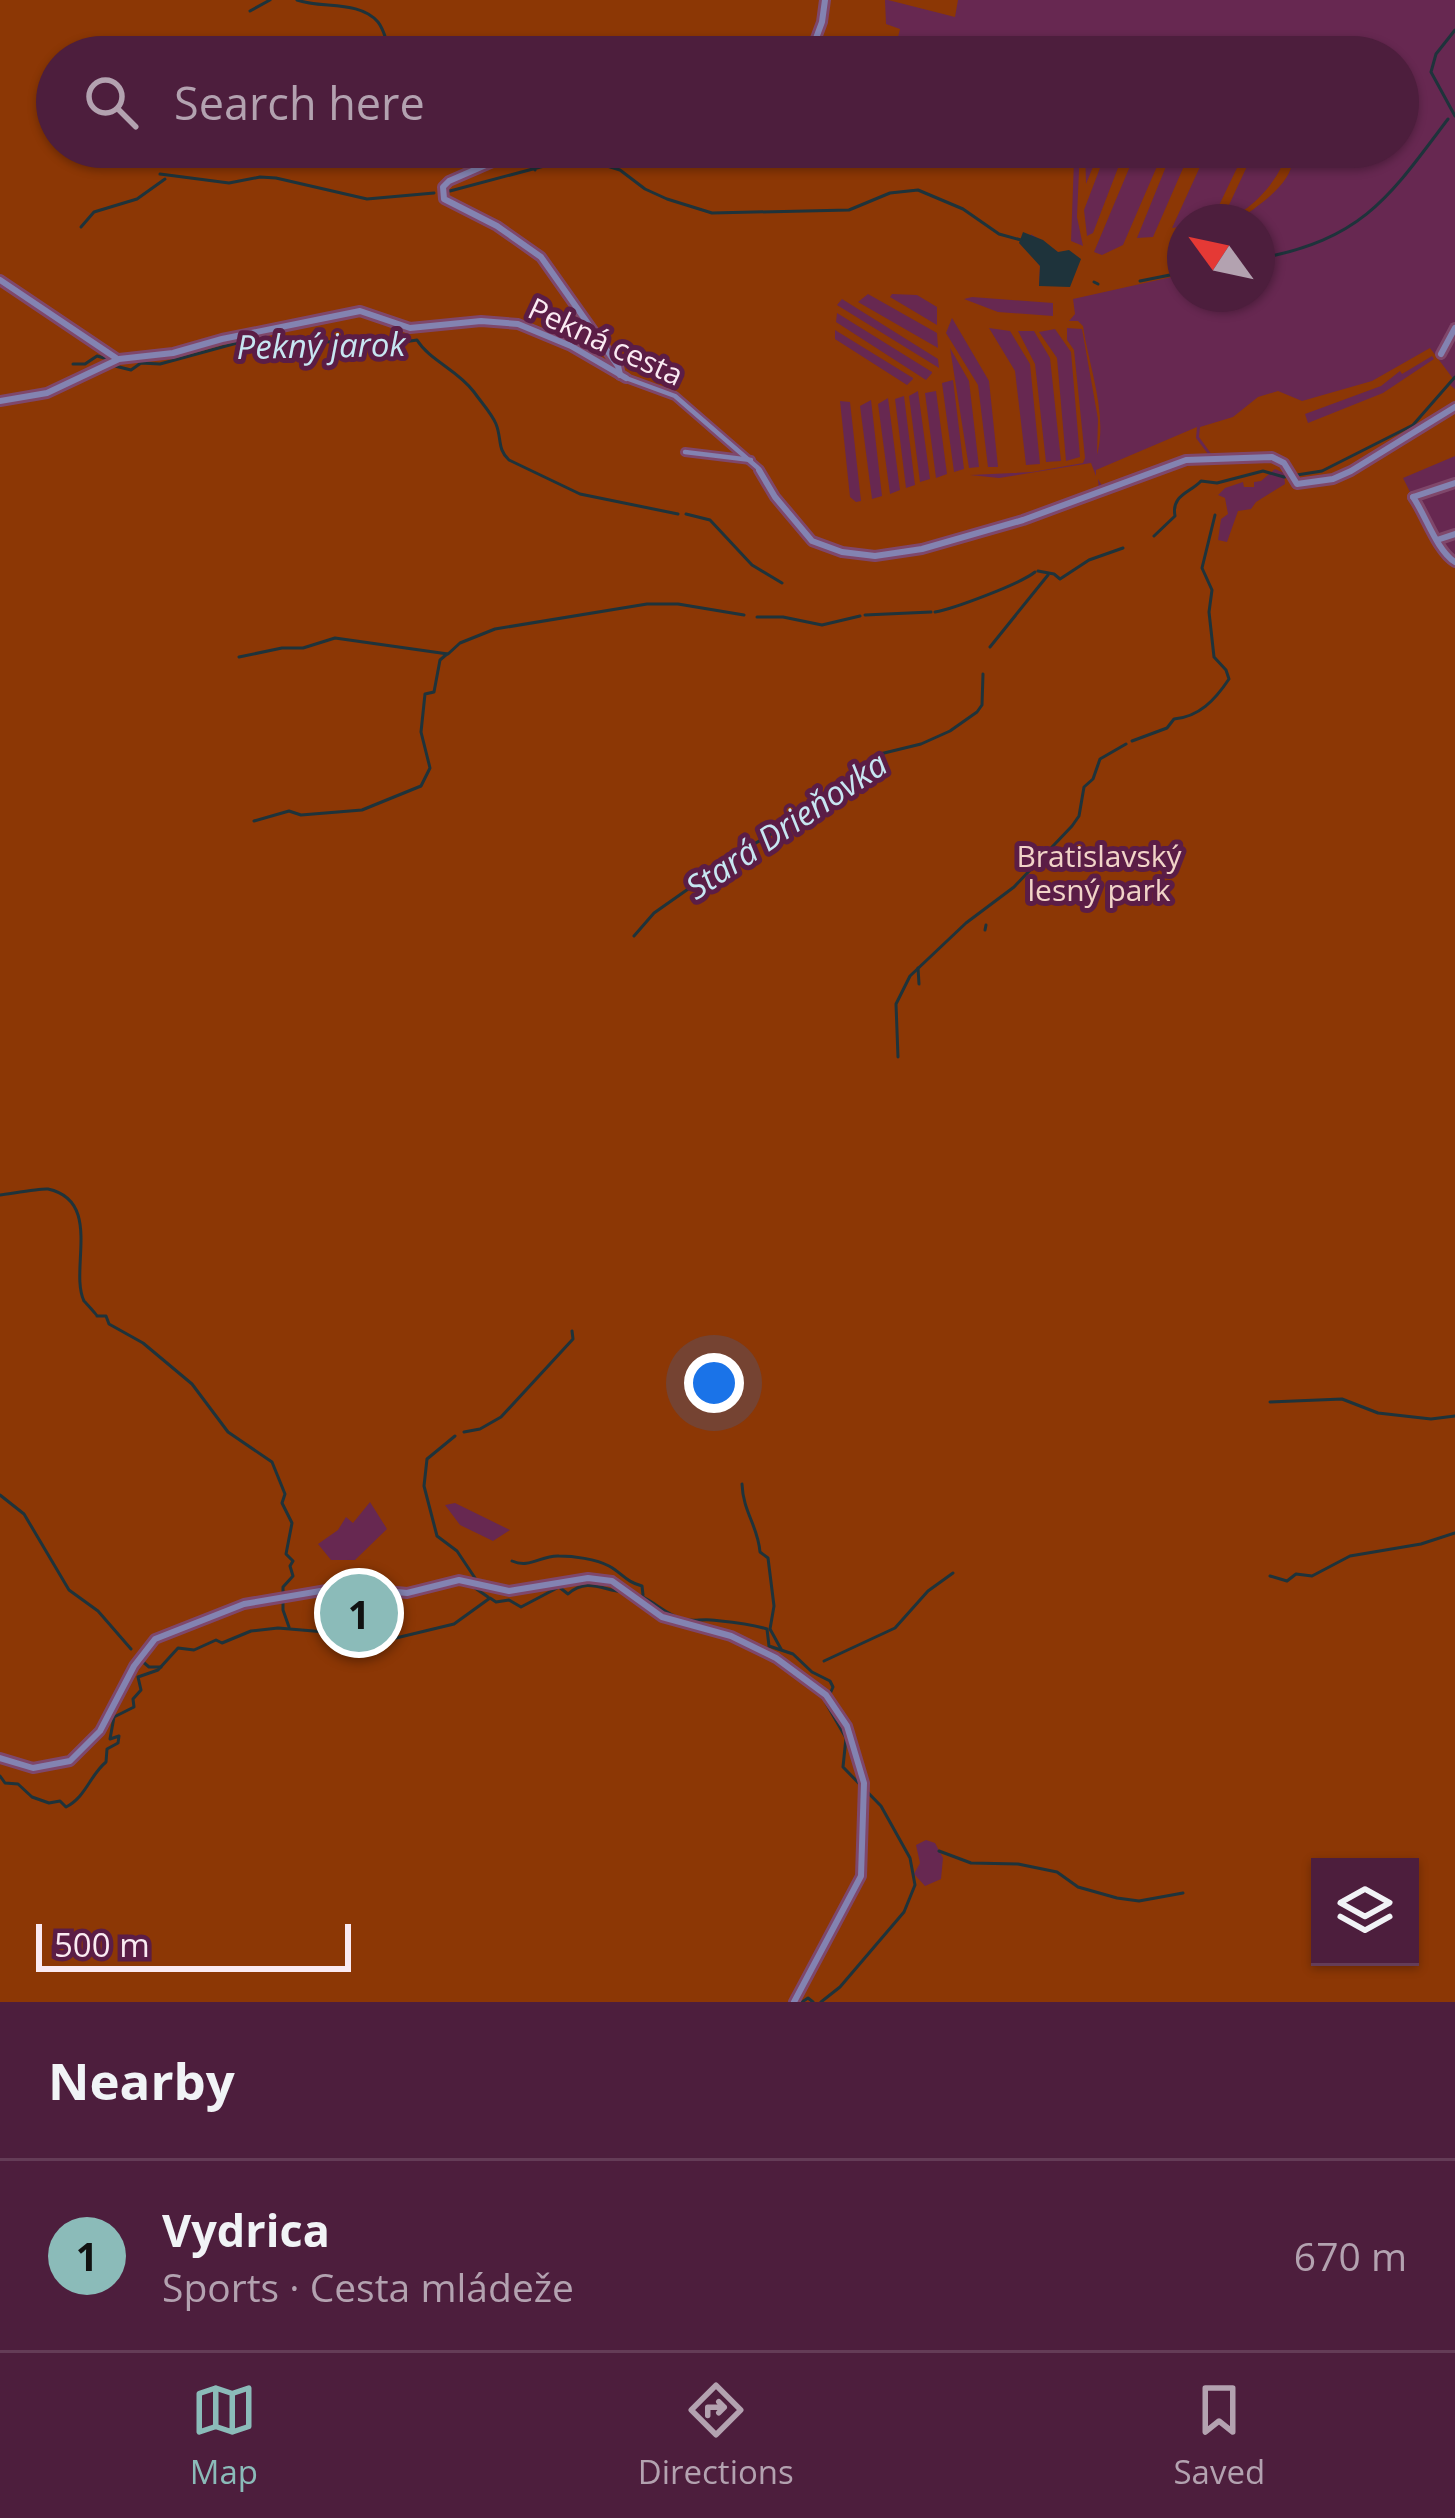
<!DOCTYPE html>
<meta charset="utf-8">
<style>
body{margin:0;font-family:"Open Sans",sans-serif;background:#572b48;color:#f1f3f6}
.controls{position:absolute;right:36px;bottom:36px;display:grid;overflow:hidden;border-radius:0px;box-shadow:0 3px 9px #0004}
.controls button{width:108px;height:108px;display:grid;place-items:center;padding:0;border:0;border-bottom:3px solid #643c57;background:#4d1e3d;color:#f1f3f6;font:60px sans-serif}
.compass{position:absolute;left:1167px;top:204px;width:108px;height:108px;border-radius:50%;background:#4d1e3d;box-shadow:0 3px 9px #0004;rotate:303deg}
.scale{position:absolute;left:36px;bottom:30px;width:315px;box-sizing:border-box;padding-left:12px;border:6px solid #faeaf2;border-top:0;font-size:33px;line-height:42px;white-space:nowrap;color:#faeaf2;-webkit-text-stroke:9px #5b1d46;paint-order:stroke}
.you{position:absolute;left:714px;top:1383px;width:42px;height:42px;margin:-30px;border:9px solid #fff;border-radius:50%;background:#1a73e8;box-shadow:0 0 0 18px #1a73e833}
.badge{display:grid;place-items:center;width:78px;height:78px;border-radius:50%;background:#8bbbb9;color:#111;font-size:39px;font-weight:700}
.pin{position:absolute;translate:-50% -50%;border:6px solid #fff;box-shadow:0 3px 12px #0006}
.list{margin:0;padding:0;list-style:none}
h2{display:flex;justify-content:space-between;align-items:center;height:156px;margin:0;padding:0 48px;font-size:51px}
h2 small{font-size:39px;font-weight:400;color:#b3a2b0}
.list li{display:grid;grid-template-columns:78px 1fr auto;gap:36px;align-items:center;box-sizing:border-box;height:192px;padding:0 48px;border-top:3px solid #643c57}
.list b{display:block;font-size:45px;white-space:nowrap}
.list p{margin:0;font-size:39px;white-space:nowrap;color:#b3a2b0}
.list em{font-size:39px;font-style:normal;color:#b3a2b0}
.icon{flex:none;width:66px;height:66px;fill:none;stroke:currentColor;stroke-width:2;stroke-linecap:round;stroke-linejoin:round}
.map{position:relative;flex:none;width:1455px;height:2002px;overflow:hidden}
.search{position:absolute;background:#4d1e3d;box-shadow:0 3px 9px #0004;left:36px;right:36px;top:36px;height:132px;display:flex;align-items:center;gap:30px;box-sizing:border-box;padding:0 42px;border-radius:66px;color:#b3a2b0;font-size:45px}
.sheet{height:348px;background:#4d1e3d}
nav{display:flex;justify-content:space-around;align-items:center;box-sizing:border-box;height:168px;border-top:3px solid #643c57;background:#4d1e3d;font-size:33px;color:#b3a2b0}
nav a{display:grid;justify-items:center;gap:6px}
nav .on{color:#8bbbb9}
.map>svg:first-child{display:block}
.green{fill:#8c3705;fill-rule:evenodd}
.water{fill:#1e333b}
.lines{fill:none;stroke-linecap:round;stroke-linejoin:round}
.stream{stroke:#1e333b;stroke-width:3}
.pedestrian-casing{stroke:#7f476b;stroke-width:10}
.minor-casing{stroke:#7f476b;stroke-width:12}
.pedestrian{stroke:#8383b1;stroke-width:4.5}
.minor{stroke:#8383b1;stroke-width:6}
.labels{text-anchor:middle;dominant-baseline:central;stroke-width:10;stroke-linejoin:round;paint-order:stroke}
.street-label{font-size:30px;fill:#faeaf2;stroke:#5b1d46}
.park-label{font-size:30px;fill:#f1d4c8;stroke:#5b1d46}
.water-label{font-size:33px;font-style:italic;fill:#c7e6f2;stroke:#5b1d46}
</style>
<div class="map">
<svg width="1455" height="2002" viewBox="0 0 1455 2002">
<rect width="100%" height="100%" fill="#672851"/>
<g class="green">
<path d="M0 0H885L886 24 900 29 898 37H886L896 43 894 54 877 53 874 57H761L774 43 770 37 744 46 742 51 747 57H57V147H998C1022 153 1051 177 1074 160L1071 241 1083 246 1077 217 1080 147H1085L1086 184 1101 147H1108L1084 210 1087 236 1093 233 1126 147H1134L1133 159 1094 252 1102 255 1123 245 1158 164 1159 147H1169L1167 164 1137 238 1153 237 1184 166 1185 147H1197L1198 156 1202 147H1209L1172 228 1185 226V274L1073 299 1075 314 1069 321H1078L1083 326C1089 368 1108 414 1097 455L1098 419 1082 329 1067 328V340L1074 350 1085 458 1083 463 1032 472 970 475 999 478 1091 463 1096 476V470L1197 427 1196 438 1208 454 1185 458 1104 489 1098 479 1099 492 978 530C1022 523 1064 509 1106 495 1165 475 1227 440 1289 468L1276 456 1212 455 1199 437 1200 427 1233 417 1258 397 1278 391 1302 401 1372 381 1430 348 1454 380 1450 385 1455 389V456L1403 478 1444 560 1455 564V2002H0ZM1031 234 1058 252 1057 284 1039 286 1040 266 1034 258ZM868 294 937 333 938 348 858 302ZM892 294 917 295 937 307V325L890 297ZM972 297 1053 303V316L998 312 964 299ZM842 299 938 359 939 368 837 305ZM837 313 932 372V373L926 380 836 322ZM952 318 989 381 998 467H988L978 385 946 333ZM989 328 1010 331 1030 364 1040 464 1026 465 1015 371ZM1055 329 1071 352 1080 457 1066 461 1057 358 1039 332ZM835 330 913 378V379L907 385 835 339ZM1018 331H1034L1050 358 1061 461 1046 462 1035 364ZM950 348 969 381 979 467 969 468ZM1432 356 1434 359 1383 393 1308 423 1305 414 1381 386 1400 371 1402 374ZM953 380 964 469 954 472 942 383ZM918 391 930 479 920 482 909 396ZM936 391 947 474 936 478 925 393ZM904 396 915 485 906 488 895 399ZM888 398 900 490 890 494 878 404ZM871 400 882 496 872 499 860 406ZM840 401 850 402 861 501 856 502 850 497ZM1275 469 1284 473 1285 484 1256 502 1251 509 1238 511 1227 542 1218 540 1221 519 1228 514 1225 498 1218 495 1225 488 1243 482 1244 487H1254V482L1261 481ZM370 1502 387 1529 355 1560H331L318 1544 338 1530 346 1517 353 1523ZM455 1503 510 1530 493 1541 460 1525 445 1505ZM926 1840 935 1843 943 1858 941 1879 925 1886 914 1874 920 1863 916 1845ZM860 1863H865L861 1885 800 1995 859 1873ZM1320 1867H1410V1957H1320Z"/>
<path d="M888 0H958L955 17Z"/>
<path d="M1247 147H1256L1222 220C1247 217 1288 173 1286 147H1291C1302 180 1259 204 1236 222H1208L1212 220Z"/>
</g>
<path class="water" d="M1023 232 1043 240 1058 252 1069 250 1081 259 1070 287 1039 286 1040 266 1019 243Z"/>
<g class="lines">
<g class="stream">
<path d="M297 0C322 9 359 0 378 22 386 32 386 46 394 57"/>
<path d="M250 11 270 0"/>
<path d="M1455 30 1436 54 1431 72 1455 116"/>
<path d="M526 157 535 170"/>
<path d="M160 174 229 183 260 177 276 178 367 199 434 193"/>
<path d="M450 191 563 161H591L620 170 645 189 667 199 712 213 849 210 890 193 918 190 963 209 999 234 1021 240"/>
<path d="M81 227 94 212 137 199 165 179"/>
<path d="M1262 258C1364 238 1390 196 1448 119"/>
<path d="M1257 259H1258"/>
<path d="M1140 281 1185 272"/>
<path d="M1094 282 1098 284"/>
<path d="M73 364H85L97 356 108 359"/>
<path d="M115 366 131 370 141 363 160 364 248 340 336 342 364 338 397 343 417 340C430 361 458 370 474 392 481 402 492 414 496 424 502 439 497 449 509 460L580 494 678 514"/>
<path d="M686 514 710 520 752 565 782 583"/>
<path d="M1154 536 1175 516C1171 495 1190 493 1201 481L1217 483 1263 471 1284 477 1322 471 1413 425 1455 377"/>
<path d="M1038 571 1054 574 1060 579 1089 560 1123 548"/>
<path d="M935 612C953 609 1020 584 1035 572"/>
<path d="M865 615 931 612"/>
<path d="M757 617H783L822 625 860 616"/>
<path d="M990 647 1048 575"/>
<path d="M239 657 282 648H303L335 638 448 654 460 643 495 629 647 604H678L744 615"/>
<path d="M1132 741 1167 728 1174 719C1199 717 1215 700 1229 679L1226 670 1214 657 1209 612 1212 590 1202 568 1215 515"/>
<path d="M254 821 289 811 301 815 362 810 421 786 430 768 421 732 425 694 434 692 440 660 447 654"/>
<path d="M985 930 986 925"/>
<path d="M634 936 654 913 691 887 725 874 754 844 813 810 880 754 921 744 950 731 977 712 982 705 983 674"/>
<path d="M918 968 919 984"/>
<path d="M898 1057 896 1004 910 976 966 923 1014 887 1072 826 1079 816 1084 787 1093 779 1100 759 1126 744"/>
<path d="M0 1195C9 1194 42 1188 48 1189 103 1201 69 1270 84 1301 85 1302 97 1315 97 1316H106L109 1324 143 1343 192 1384 228 1432 272 1462 285 1494 282 1503 292 1523 286 1554 293 1561 290 1566 293 1576 283 1587V1610L289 1627"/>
<path d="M1270 1402 1342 1399 1378 1413 1431 1419 1455 1416"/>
<path d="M464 1432 480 1429 501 1417 573 1339 572 1331"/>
<path d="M455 1436 427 1459 424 1486 437 1536 457 1551 477 1581"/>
<path d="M742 1484C743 1512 758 1526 760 1552L768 1558 774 1606 770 1629 781 1649"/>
<path d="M0 1495 24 1514 69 1590 98 1611 131 1649"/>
<path d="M512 1561C530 1569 541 1555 559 1556 573 1556 596 1559 609 1566 622 1573 626 1582 642 1586L643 1595"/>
<path d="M1270 1576 1287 1581 1296 1574 1312 1576 1350 1556 1421 1544 1455 1533"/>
<path d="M475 1588 488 1597"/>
<path d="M631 1594C647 1594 663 1614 682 1619 693 1622 700 1619 711 1620 731 1622 748 1623 767 1629L769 1646 793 1654 812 1672 830 1681 833 1687 826 1703 846 1738 843 1767 881 1806 910 1858 915 1885 904 1912 840 1987 821 2002"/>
<path d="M332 1636 370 1640"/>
<path d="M142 1661 149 1667H161"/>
<path d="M824 1661 895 1628 928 1591 953 1573"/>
<path d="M0 1776 5 1783 18 1784 32 1797 49 1803 60 1801 66 1807C86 1797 90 1775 106 1762L107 1749 118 1743 119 1736 110 1739 114 1717 134 1707 133 1699 141 1690 138 1677 158 1670 178 1648 194 1650 216 1640 222 1643 251 1631 278 1628 396 1638 454 1624 490 1598 496 1602 509 1600 521 1607 559 1587 568 1594C586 1578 601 1589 622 1592"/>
<path d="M939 1851 971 1863 1018 1864 1057 1872 1078 1887 1117 1898 1139 1901 1183 1893"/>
<path d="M802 2002 808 1998 813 2002"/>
</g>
<g class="pedestrian-casing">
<g id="pedestrian">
<path d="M626 378 675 396 758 468"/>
<path d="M685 452 751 460"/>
</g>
</g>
<g class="minor-casing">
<g id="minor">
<path d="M809 57 822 22 825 0"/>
<path d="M527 147 449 181 443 187 444 199 497 226 541 257 618 366 620 375"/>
<path d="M0 280 116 358"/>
<path d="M1441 354 1455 328"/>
<path d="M0 401 47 393 119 359 173 353 222 339 360 311 410 328 481 321 518 324 571 346 626 378"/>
<path d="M759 470 775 497 812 541 842 552 875 556 922 549 1023 520 1186 460 1272 457 1284 463 1297 484 1333 479 1351 471 1455 407"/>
<path d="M1413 497C1426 516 1437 551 1455 562"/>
<path d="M1413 497 1455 483"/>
<path d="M1437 540 1455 534"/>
<path d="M0 1758 33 1768 70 1761 100 1731 134 1666 155 1639 244 1604 344 1587 407 1593 459 1580 509 1591 588 1578 612 1581 662 1617 731 1636 776 1658 826 1695 847 1726 864 1783 861 1876 794 2002"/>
</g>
</g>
<use href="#pedestrian" class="pedestrian"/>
<use href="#minor" class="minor"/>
</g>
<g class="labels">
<g class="street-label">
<text transform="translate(606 341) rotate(25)">Pekná cesta</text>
</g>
<g class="park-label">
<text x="1099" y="855">Bratislavský<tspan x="1099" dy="34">lesný park</tspan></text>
</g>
<g class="water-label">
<text transform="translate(321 345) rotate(-1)">Pekný jarok</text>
<text transform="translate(786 825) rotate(-34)">Stará Drieňovka</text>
</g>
</g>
</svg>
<div class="controls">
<button><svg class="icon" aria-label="layers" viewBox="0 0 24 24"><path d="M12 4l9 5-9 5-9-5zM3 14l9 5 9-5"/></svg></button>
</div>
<svg class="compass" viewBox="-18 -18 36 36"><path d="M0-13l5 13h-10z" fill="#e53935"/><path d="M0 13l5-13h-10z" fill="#b3a2b0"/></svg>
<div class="scale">500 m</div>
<div class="you"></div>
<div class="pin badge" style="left:359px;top:1613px">1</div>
<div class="search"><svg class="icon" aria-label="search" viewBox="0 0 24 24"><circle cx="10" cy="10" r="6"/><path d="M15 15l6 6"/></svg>Search here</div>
</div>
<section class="sheet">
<h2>Nearby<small></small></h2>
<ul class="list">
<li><span class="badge">1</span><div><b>Vydrica</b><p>Sports · Cesta mládeže</p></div><em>670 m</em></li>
</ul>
</section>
<nav>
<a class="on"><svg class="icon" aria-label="map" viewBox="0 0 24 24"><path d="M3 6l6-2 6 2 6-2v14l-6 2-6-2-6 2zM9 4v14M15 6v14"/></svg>Map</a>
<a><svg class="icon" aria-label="directions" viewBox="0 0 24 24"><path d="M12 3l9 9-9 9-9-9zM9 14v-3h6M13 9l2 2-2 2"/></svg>Directions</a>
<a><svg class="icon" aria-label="saved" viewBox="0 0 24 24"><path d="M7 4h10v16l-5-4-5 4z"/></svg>Saved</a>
</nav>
